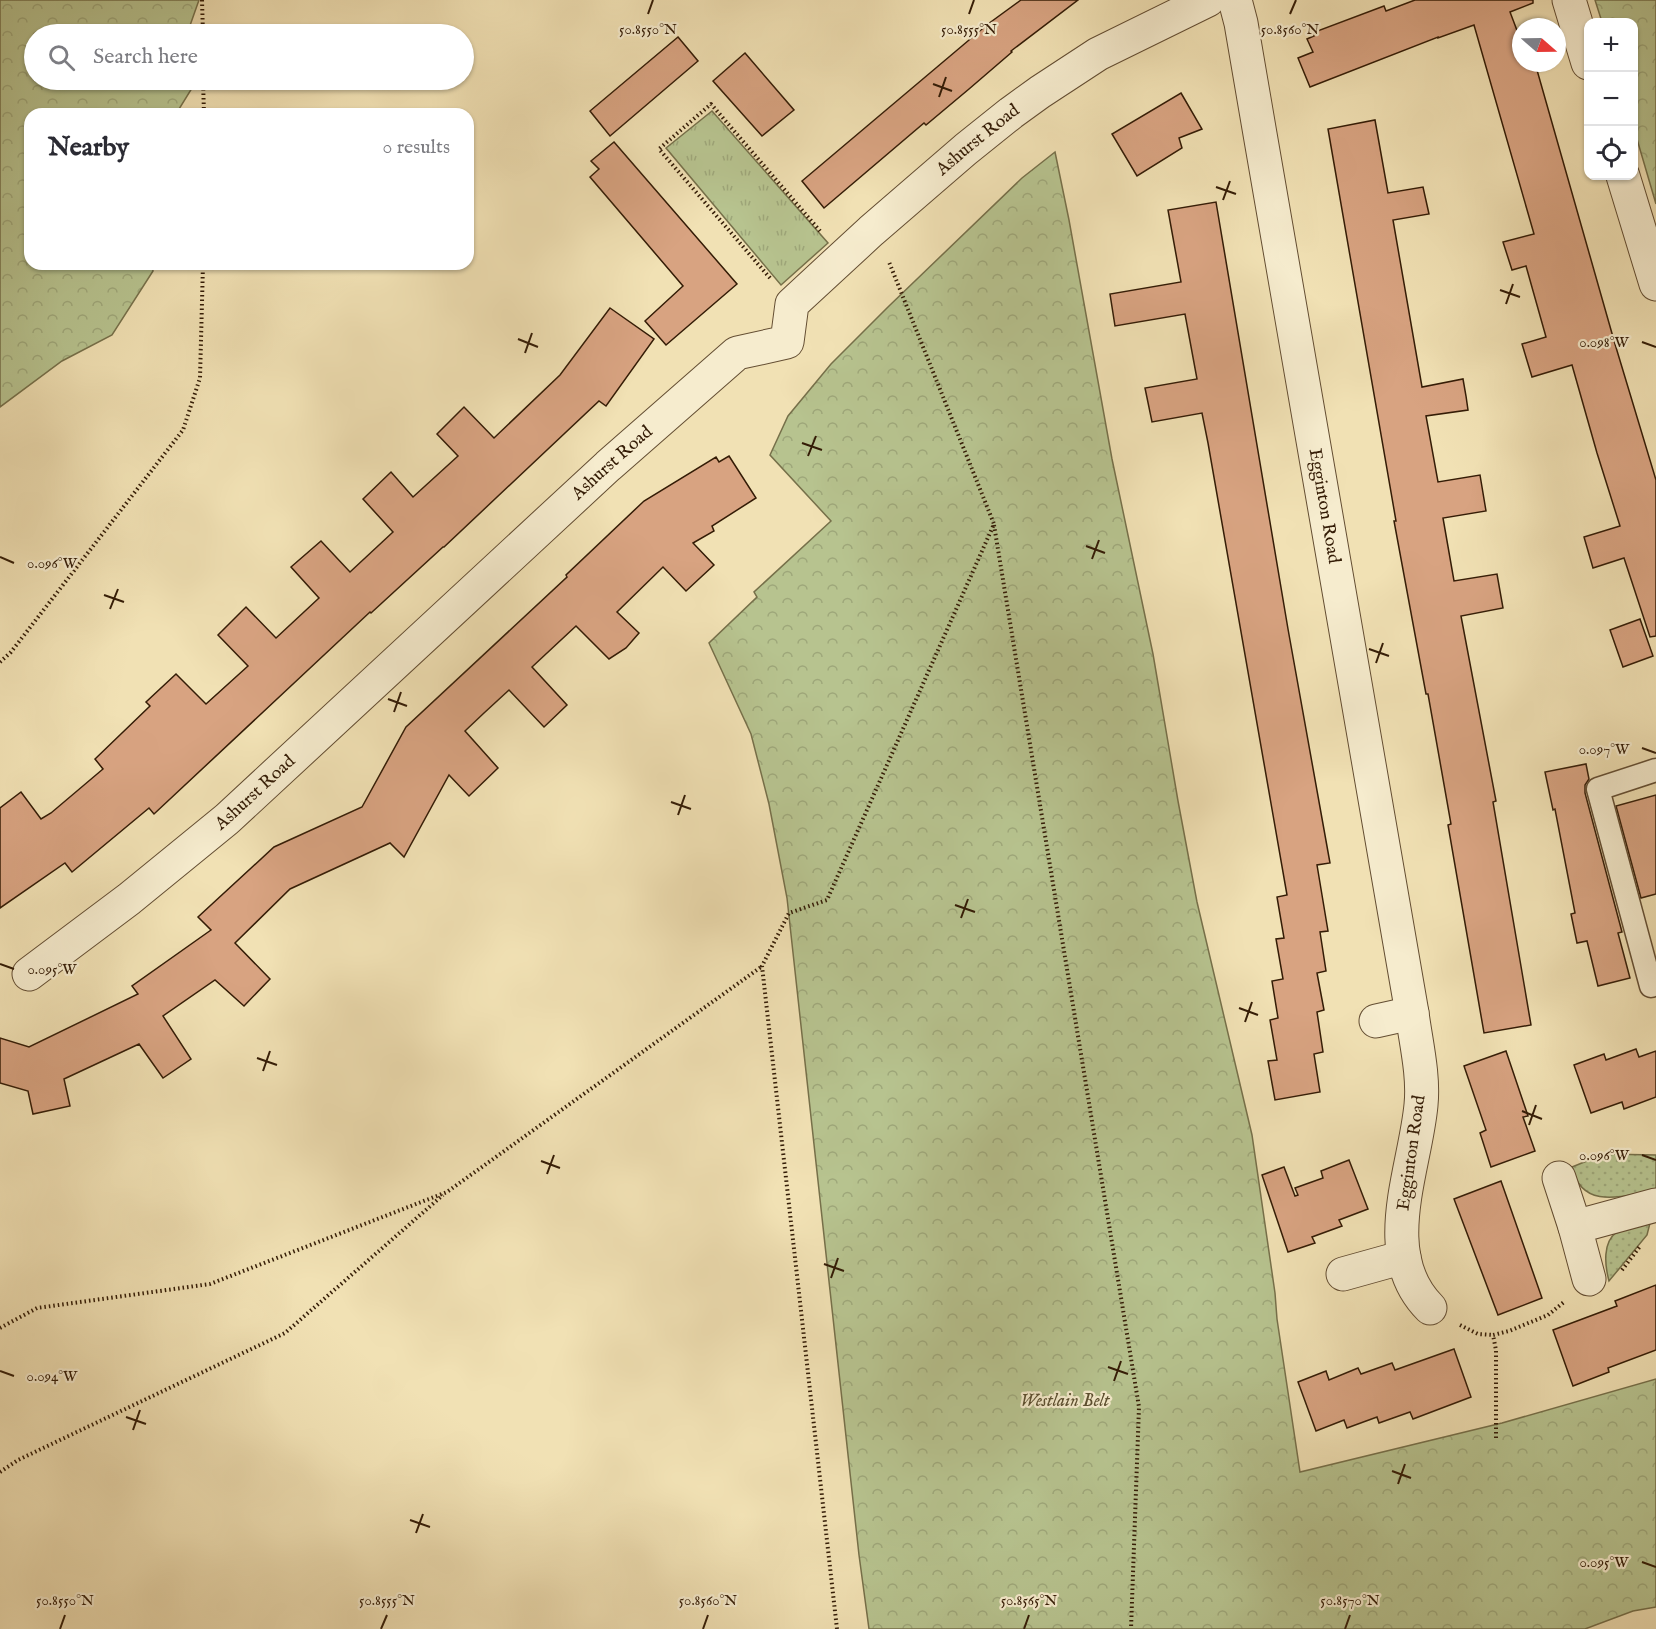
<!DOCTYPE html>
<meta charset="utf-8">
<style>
body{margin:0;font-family:"IM FELL English",serif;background:#f7f7f7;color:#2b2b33}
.controls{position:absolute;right:18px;top:18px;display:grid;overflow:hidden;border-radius:12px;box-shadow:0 2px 4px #0004}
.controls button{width:54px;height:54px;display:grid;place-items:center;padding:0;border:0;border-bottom:2px solid #e1e1e2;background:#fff;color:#2b2b33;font:30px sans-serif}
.compass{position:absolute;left:1512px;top:18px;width:54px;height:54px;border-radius:50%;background:#fff;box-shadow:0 2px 4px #0004;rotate:110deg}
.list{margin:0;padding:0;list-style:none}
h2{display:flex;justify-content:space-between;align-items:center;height:78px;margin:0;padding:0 24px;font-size:26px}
h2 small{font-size:20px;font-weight:400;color:#7c7c81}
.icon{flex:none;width:33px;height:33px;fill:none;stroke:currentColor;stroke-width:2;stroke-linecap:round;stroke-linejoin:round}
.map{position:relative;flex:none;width:1656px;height:1629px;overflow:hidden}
.search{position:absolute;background:#fff;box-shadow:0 2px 4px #0004;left:24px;top:24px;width:450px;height:66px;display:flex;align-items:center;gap:15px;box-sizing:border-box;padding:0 21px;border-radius:33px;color:#7c7c81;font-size:22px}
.panel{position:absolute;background:#fff;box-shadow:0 2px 4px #0004;left:24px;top:108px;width:450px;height:162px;border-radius:18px}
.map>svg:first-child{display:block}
.grass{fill:url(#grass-dots);stroke:#76704a;stroke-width:1.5}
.forest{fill:url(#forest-crowns);stroke:#76704a;stroke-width:1.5}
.park{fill:url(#park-tufts);stroke:#76704a;stroke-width:1.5}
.building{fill:#d8a381;stroke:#341c06;stroke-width:1.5}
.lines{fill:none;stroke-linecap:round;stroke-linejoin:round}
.service-casing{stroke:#634d32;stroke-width:25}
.minor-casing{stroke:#634d32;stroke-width:35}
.path{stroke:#341c06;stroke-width:4;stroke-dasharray:1.5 3;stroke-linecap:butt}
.service{stroke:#f6ecce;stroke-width:22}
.minor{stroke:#f6ecce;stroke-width:33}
.ticks{fill:none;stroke:#341c06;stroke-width:2}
.labels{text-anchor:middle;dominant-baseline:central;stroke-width:4.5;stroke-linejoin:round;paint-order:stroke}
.street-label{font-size:18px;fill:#341c06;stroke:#f6ecce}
.park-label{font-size:18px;font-style:italic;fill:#5b4e2f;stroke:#f6ecce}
.ticks-label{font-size:15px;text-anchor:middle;fill:#341c06;stroke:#f6ecce;stroke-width:4.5;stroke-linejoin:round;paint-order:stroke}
</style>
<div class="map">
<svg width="1656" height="1629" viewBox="0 0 1656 1629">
<defs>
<pattern id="grass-dots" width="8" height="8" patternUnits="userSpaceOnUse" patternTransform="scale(1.5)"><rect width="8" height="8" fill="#b7c38f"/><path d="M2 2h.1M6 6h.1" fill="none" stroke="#9ea77a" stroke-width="1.8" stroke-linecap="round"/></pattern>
<pattern id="forest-crowns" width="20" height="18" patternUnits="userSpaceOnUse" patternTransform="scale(1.5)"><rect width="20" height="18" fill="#b7c38f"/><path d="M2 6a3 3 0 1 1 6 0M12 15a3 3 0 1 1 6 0" fill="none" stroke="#9ea77a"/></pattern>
<pattern id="park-tufts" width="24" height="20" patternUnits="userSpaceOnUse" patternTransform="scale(1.5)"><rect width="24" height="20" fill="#b7c38f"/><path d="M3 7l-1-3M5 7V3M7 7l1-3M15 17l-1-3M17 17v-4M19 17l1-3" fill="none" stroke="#9ea77a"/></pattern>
</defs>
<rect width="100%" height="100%" fill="#f1e1b4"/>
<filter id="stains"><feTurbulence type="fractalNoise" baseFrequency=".00333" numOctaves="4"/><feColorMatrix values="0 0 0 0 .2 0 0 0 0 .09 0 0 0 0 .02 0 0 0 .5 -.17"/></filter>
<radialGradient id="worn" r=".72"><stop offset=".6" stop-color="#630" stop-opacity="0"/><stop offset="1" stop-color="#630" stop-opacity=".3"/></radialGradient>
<g class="grass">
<path d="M1604 1154 1656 1155V1190C1623 1196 1582 1211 1572 1167Z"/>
<path d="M1650 1223 1647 1235 1609 1281C1605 1266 1602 1242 1617 1232 1624 1228 1641 1225 1650 1223Z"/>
</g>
<g class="forest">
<path d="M0 0H199L187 34H34V80H197L176 114H30V264H152L153 271 112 335 62 361 0 407Z"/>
<path d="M1595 0H1656V204L1634 129V22H1602Z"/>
<path d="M1055 152 1069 220 1112 459 1153 654 1178 801 1197 902 1252 1135 1275 1293 1277 1319 1300 1472 1502 1423 1656 1379V1607L1633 1611 1585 1629H869L859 1555 787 898 769 804 751 734 709 643 757 597 754 592 831 521 770 455 788 416 831 364 889 306 1022 178Z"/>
</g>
<path class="park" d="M712 111 828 243 781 285 666 148Z"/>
<g class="building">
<path d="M1021 0H1078L1011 51 1012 52 969 89 926 125 924 123 824 208 802 181 988 24Z"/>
<path d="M1415 0H1533V3L1510 12 1521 41V63H1535L1615 344 1656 480V636L1650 637 1624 558 1593 568 1584 537 1620 526 1597 453 1572 365 1532 377 1522 344 1546 337 1526 266 1512 270 1503 242 1534 234 1474 25 1438 38V37L1310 87 1298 58 1313 52 1307 39 1314 36 1312 33 1384 6 1386 11Z"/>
<path d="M678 37 698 61 610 136 590 111Z"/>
<path d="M745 53 794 110 762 136 713 81Z"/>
<path d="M1181 93 1202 129 1179 138 1182 148 1137 176 1112 134Z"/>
<path d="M1375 120 1388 193 1423 187 1429 214 1393 220 1422 387 1463 379 1466 396 1468 410 1426 416 1438 482 1480 475 1486 511 1443 518 1454 581 1497 574 1503 608 1461 616 1496 801 1493 802 1531 1025 1484 1033 1448 825 1451 824 1428 694H1426L1394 521H1396L1328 129Z"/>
<path d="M614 142 737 284 666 345 645 321 683 286 590 177 599 169 591 161Z"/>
<path d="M1216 202 1288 629 1330 863 1317 865 1328 931 1320 932 1326 971 1317 973 1324 1010 1317 1012 1323 1052 1314 1054 1320 1092 1275 1100 1268 1061 1277 1060 1270 1020 1278 1018 1272 981 1283 979 1276 939 1284 938 1277 897 1287 895 1208 443 1202 413 1152 422 1145 388 1197 379 1185 314 1115 326 1110 294 1181 282 1168 210Z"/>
<path d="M610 308 654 339 606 406 599 401 444 547H443L371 613 370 612 154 814 149 808 72 872 65 863 0 908V808L21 792 41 819 51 813 103 769 95 759 150 706 146 702 176 674 206 704 248 666 218 635 246 607 276 638 319 598 291 567 321 541 350 572 393 532 363 499 391 472 413 497 458 456 437 434 464 407 494 438 560 375Z"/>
<path d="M729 456 756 498 712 526 714 531 693 543 714 565 686 591 663 567 617 612 639 633 626 648 609 659 576 626 532 667 567 705 544 727 509 690 484 713 465 731 498 768 469 796 449 775 404 857 390 843 290 889 235 943 270 979 244 1006 215 980 163 1016 191 1059 163 1078 139 1044 64 1079 70 1106 33 1114 28 1091 0 1083V1038L29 1047 138 994 132 986 211 930 198 917 274 847 362 807 406 727 567 577 566 575 644 501 716 457 719 462Z"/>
<path d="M1640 619 1653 656 1623 667 1610 630Z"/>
<path d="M1586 764 1589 779 1585 785V793L1622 932 1618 933 1630 978 1598 986 1587 941 1577 943 1571 914 1575 913 1555 809 1553 810 1545 772Z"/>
<path d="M1656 795V894L1641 898 1616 806Z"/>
<path d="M1636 1049 1639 1057 1656 1051V1097L1624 1109 1622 1102 1591 1113 1574 1065 1604 1054 1606 1060Z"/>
<path d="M1506 1051 1528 1116 1523 1117 1535 1151 1491 1167 1480 1133 1486 1130 1464 1066Z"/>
<path d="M1349 1160 1368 1209 1339 1220 1342 1226 1312 1237 1315 1243 1288 1252 1262 1175 1284 1167 1295 1196 1298 1195 1295 1188 1323 1178 1321 1171Z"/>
<path d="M1501 1181 1542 1298 1498 1315 1454 1199Z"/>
<path d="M1656 1285V1350L1608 1368 1609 1372 1573 1386 1553 1330 1617 1306 1615 1301Z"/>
<path d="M1454 1349 1471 1397 1413 1419 1410 1412 1379 1423 1377 1417 1347 1428 1344 1420 1316 1431 1298 1382 1326 1371 1329 1380 1358 1368 1361 1374 1392 1363 1395 1370Z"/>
</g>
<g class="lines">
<g class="service-casing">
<path id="service" d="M1651 986 1598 789 1656 770"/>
</g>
<g class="minor-casing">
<g id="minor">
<path id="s1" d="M1235 0 1241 23 1260 134 1412 1013C1416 1043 1424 1075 1421 1105 1415 1170 1376 1254 1430 1308"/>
<path d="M1569 0 1588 63"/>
<path d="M1623 176 1656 284"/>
<path id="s2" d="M29 974 129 899 227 819 608 466 737 353 787 342 792 304 871 231 966 149 1011 113 1040 92 1098 54 1208 0"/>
<path d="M1376 1021 1412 1013"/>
<path d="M1559 1178 1575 1227"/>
<path d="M1343 1274 1404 1257"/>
<path d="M1589 1279 1575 1227 1656 1205"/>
</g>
</g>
<g class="path">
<path d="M202 0 203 34"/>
<path d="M203 80 204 114"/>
<path d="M770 278 659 149 711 104 820 231"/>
<path d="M994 525 1139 1407 1131 1629"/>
<path d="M0 662 11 652 183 430 200 378 203 264"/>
<path d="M1622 1270 1641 1245"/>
<path d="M1460 1325 1478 1334 1493 1335"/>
<path d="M0 1328 37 1308 210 1284 447 1192 761 967"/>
<path d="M1496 1438V1350L1493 1335 1509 1331 1548 1315 1564 1302"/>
<path d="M0 1472 18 1460 285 1333 443 1195"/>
<path d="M837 1629 762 966 789 913 827 900 994 524 889 262"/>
</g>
<use href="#service" class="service"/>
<use href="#minor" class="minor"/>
</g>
<path class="ticks" d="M648 14 653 0M969 14 974 0M1290 14 1296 0M933 84 952 91M939 97 946 77M1216 187 1236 194M1223 200 1230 181M1500 290 1520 297M1506 304 1513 284M518 339 538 347M1642 342 1656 347M525 353 532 333M802 443 822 450M808 456 816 436M1086 546 1105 553M0 557 14 563M1092 559 1099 540M104 595 124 602M110 609 118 589M1369 649 1389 656M1376 663 1383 643M388 699 407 706M394 712 401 692M1642 748 1656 753M671 802 691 809M678 815 685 795M955 905 975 912M961 918 968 899M0 964 14 969M1239 1008 1258 1015M1245 1022 1252 1002M257 1058 277 1065M263 1071 270 1051M1522 1111 1542 1119M1529 1125 1536 1105M1642 1155 1656 1160M541 1161 560 1168M547 1174 554 1155M824 1264 844 1271M831 1278 838 1258M1108 1367 1128 1374M0 1371 14 1376M1114 1381 1121 1361M126 1417 146 1424M133 1430 140 1410M1392 1471 1411 1478M1398 1484 1405 1464M410 1520 430 1527M416 1533 423 1514M1642 1562 1656 1567M60 1629 65 1615M381 1629 387 1615M703 1629 708 1615M1024 1629 1029 1615M1345 1629 1350 1615"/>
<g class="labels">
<g class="street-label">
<text stroke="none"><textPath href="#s2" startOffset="1280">Ashurst Road</textPath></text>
<text stroke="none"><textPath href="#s2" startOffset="776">Ashurst Road</textPath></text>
<text stroke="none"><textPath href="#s1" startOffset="514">Egginton Road</textPath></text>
<text stroke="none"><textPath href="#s2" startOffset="290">Ashurst Road</textPath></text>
<text transform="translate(1412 1153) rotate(-82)">Egginton Road</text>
</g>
<g class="park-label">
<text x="1065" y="1401">Westlain Belt</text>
</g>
</g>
<g class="ticks-label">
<text x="648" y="34">50.8550°N</text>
<text x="969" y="34">50.8555°N</text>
<text x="1290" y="34">50.8560°N</text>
<text x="1604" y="347">0.098°W</text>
<text x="52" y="568">0.096°W</text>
<text x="1604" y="754">0.097°W</text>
<text x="52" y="974">0.095°W</text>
<text x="1604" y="1160">0.096°W</text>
<text x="52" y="1381">0.094°W</text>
<text x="1604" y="1567">0.095°W</text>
<text x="65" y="1605">50.8550°N</text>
<text x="387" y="1605">50.8555°N</text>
<text x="708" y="1605">50.8560°N</text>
<text x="1029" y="1605">50.8565°N</text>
<text x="1350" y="1605">50.8570°N</text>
</g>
<rect width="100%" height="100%" filter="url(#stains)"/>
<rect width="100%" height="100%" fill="url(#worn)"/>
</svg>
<div class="controls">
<button>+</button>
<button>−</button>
<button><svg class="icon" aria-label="locate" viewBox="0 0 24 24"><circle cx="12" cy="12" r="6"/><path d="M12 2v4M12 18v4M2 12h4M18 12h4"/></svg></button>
</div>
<svg class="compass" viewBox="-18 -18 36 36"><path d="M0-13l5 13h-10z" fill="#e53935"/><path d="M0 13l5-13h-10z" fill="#7c7c81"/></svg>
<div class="search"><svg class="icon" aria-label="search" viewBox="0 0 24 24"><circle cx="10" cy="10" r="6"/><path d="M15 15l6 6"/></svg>Search here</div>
<section class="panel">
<h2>Nearby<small>0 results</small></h2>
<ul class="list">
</ul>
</section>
</div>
